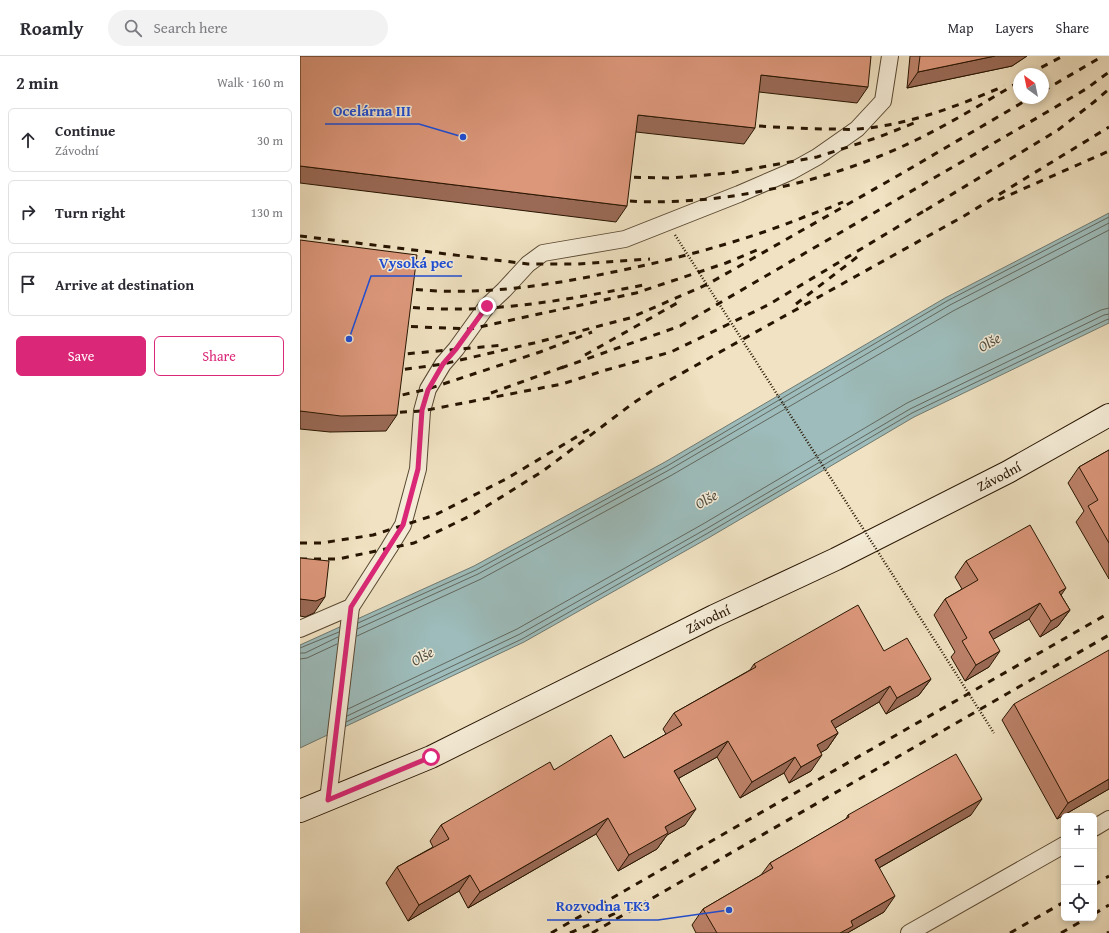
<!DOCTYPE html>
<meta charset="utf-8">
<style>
body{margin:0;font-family:"Gentium Book Plus",serif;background:#f2f2f3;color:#2b2b33}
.controls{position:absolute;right:12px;bottom:12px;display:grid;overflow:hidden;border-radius:6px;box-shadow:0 2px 6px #0003}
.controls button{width:36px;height:36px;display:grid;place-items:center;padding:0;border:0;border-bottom:1px solid #e1e1e2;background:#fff;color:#2b2b33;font:20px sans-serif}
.compass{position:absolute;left:713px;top:12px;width:36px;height:36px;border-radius:50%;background:#fff;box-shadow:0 2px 6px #0003;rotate:327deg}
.stop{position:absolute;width:12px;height:12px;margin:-9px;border:3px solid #db2777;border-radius:50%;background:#fff}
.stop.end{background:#db2777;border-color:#fff;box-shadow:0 1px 4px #0008}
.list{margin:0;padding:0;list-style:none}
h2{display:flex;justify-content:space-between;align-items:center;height:52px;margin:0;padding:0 16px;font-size:17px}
h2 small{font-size:13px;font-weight:400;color:#7c7c81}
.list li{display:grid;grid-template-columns:26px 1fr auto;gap:12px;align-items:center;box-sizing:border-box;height:64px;margin:0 8px 8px;padding:0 8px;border:1px solid #e1e1e2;border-radius:6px}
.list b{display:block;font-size:15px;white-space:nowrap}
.list p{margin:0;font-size:13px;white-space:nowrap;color:#7c7c81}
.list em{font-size:13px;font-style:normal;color:#7c7c81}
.actions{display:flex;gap:8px;padding:12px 16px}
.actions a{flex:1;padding:9px 0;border:1px solid #db2777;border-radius:6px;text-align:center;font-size:14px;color:#db2777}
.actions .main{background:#db2777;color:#fff}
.icon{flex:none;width:22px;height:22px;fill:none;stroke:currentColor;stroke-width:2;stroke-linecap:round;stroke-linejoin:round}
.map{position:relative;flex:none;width:809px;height:877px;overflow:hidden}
header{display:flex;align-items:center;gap:24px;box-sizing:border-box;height:56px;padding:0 20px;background:#fff;border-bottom:1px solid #e1e1e2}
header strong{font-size:19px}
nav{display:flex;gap:22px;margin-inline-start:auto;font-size:14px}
.search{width:280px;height:36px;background:#f2f2f3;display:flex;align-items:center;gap:10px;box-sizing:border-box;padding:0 14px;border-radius:22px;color:#7c7c81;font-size:15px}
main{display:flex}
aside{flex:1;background:#fff}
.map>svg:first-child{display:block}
.water{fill:#9dbcbb;stroke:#6e7971}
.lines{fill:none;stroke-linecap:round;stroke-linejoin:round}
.shore{stroke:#62685e;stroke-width:1}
.lane-casing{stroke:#594831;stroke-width:18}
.secondary-casing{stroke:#271401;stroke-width:24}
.lane{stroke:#f5ecd7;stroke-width:16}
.secondary{stroke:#f5ecd7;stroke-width:22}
.rail{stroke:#271401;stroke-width:3;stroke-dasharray:7 7;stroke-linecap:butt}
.path-bridge{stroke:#271401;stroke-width:2.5;stroke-dasharray:1 2;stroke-linecap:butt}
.wall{fill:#bd826a;stroke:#271401}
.shaded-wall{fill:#9a6a56;stroke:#271401}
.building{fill:#dc977b;stroke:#271401}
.route{stroke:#db2777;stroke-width:5}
.labels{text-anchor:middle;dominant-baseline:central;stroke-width:3;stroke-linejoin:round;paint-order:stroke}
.street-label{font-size:14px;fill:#271401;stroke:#f5ecd7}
.water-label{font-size:15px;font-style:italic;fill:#504f42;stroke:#f5ecd7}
.leader{fill:none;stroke:#1d4ed8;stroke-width:1.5}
.callout-dot{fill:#1d4ed8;stroke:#f5ecd7;stroke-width:1.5}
.callout-label{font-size:15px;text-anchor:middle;font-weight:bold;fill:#1d4ed8;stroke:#f5ecd7;stroke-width:3;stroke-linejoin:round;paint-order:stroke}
</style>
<header>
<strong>Roamly</strong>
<div class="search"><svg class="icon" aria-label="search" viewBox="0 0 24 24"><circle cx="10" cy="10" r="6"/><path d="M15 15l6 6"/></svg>Search here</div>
<nav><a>Map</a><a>Layers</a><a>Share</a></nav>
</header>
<main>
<aside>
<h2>2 min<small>Walk · 160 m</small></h2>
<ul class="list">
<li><svg class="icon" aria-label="ahead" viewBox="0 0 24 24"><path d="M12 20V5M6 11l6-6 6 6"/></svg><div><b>Continue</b><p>Závodní</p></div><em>30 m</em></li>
<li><svg class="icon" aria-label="right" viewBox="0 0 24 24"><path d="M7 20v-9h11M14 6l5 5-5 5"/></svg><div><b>Turn right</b></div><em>130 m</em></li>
<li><svg class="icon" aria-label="arrive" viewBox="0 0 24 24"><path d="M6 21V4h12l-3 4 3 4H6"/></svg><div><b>Arrive at destination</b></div></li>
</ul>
<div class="actions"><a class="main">Save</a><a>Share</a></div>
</aside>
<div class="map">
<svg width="809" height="877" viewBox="0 0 809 877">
<rect width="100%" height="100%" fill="#f0e2c2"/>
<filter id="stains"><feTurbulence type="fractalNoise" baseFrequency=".005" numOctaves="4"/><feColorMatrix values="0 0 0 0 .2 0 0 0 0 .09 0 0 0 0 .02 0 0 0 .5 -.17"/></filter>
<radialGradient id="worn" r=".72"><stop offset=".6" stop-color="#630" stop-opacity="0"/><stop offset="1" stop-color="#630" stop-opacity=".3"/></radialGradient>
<path class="water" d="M809 157V267L614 361 410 481 224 586 0 692V589L174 510 365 406 645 242Z"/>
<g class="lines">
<g class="shore">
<path d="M58 567 176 514 367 410 647 245 809 161"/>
<path d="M57 573 178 518 369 414 650 249 809 167"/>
<path d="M57 580 181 523 372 419 653 255 809 174"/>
<path d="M0 592 39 576"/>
<path d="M0 597H5L38 581"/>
<path d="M0 603 7 602 37 588"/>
<path d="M48 653 217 573 403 468 607 347 801 254 809 252"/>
<path d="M47 660 220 578 406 473 610 353 804 259 809 258"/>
<path d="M46 666 222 583 408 477 612 357 806 264 809 263"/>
</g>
<g class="lane-casing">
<g id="lane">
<path d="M0 573 51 551 89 492 103 469 118 413 122 355 128 333 143 308 156 293 187 250 204 234 228 208 243 197 325 183 439 138 490 116 517 101 557 73 583 45 590 0"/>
<path d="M28 744 51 551"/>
<path d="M794 772 809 763"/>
<path d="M609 877 764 789"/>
</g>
</g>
<g class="secondary-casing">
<g id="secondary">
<path id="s1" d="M0 755 131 701 414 560 536 503 708 416 809 359"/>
</g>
</g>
<use href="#lane" class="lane"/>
<use href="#secondary" class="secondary"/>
<g class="rail">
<path d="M729 18 763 0"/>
<path d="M743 35 803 0"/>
<path d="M445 69C474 71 502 73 531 73 540 73 549 74 558 73 609 69 658 50 704 30"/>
<path d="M320 121 371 122 429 117 517 101 579 81 614 67"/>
<path d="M316 144C413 153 528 127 616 84 651 67 685 46 719 26"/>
<path d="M698 144 809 95"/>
<path d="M626 154 758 74 794 46 809 33"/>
<path d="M0 180 228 208H278L350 203"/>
<path d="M102 232C188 243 275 225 359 206 408 194 457 180 504 161 517 156 530 152 543 146"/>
<path d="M496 248 561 198"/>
<path d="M99 250C184 260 266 244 349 228"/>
<path d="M97 270 170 273 336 237 426 207 462 192"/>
<path d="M94 296 104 298 204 289"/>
<path d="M285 299 379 246"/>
<path d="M261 312 380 270 730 66 786 33 809 16"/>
<path d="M91 313 100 314 143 308 234 287 330 262 408 228 606 115 730 42"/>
<path d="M191 337 266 310"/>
<path d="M89 342 128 333 240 296 292 276"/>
<path d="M86 357 122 355 262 328 306 314 371 296 468 249 629 152"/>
<path d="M0 487H21L73 479 135 459 206 423 293 371"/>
<path d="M0 503H38L114 487 174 458 243 415 332 348 359 330 664 160 809 71"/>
<path d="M794 829 809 820"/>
<path d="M794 858 809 849"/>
<path d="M251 877 809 557"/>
<path d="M270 877 316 857"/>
<path d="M292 877 809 579"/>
<path d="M710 877 764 846"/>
<path d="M761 877 787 862"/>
<path d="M807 877 809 876"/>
</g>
<path class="path-bridge" d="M375 179 694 677"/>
</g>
<g class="wall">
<path d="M610 0H727L712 10 607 32Z"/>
<path d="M809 394V523L776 466 784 455 768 427 779 411Z"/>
<path d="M666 505 761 539 770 554 758 570 740 581 729 563 693 583 689 611 665 625 651 601 655 596 634 559 645 543 662 533 655 521Z"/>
<path d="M584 595 631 623 619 639 586 658 579 646 535 672 538 677 527 693 521 696 511 715 489 727 484 717 440 742 417 701 379 722 385 769 367 779 357 793 318 815 296 778 168 852 159 835 108 865 86 827 97 811 133 791 130 785 141 769 254 714 324 702 366 678 363 673 374 657 450 614 454 608Z"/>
<path d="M714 648 809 733 757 763 702 664Z"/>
<path d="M548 759H671L579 812 584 856 549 876 548 877H396L392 869 403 853 461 819 470 807 546 763Z"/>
</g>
<g class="shaded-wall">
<path d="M695 0H727L712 10 607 32 618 16Z"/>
<path d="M461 19 568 31 557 47 450 35Z"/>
<path d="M338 59 455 72 444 88 327 75Z"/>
<path d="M0 110 327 150 316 166 0 127Z"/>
<path d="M0 355 97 359 86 375 30 376 0 373Z"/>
<path d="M766 532 755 548 759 536Z"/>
<path d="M25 541 14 557 5 561 0 560V543Z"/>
<path d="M740 547 729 563 678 592 689 576Z"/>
<path d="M770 554 758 570 740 581 751 565Z"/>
<path d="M700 595 689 611 665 625 676 609Z"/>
<path d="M631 623 619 639 586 658 597 642Z"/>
<path d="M590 630 579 646 520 681 531 665Z"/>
<path d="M538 677 527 693 506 705 517 689Z"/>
<path d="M428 685 417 701 363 731 374 715Z"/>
<path d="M522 699 511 715 489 727 501 711Z"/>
<path d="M495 701 484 717 440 742 452 726Z"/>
<path d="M809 723V733L757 763 768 747Z"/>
<path d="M682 743 671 759 563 821 575 804Z"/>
<path d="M396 753 385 769 367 779 357 793 318 815 329 799 365 771Z"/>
<path d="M308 762 296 778 168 852 180 836Z"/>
<path d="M170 819 159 835 108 865 119 849Z"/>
<path d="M595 840 584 856 549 876 548 877H540L551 865Z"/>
</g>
<g class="building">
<path d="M0 0H571L568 31 461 19 455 72 338 59 327 150 0 110Z"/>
<path d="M620 0H695L618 16Z"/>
<path d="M0 184 117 199 97 359 41 360 0 355Z"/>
<path d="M809 394V487L788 450 798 444 779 411Z"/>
<path d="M730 469 766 532 759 536 770 554 751 565 740 547 689 576 700 595 676 609 662 585 667 582 645 543 678 524 666 505Z"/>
<path d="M0 502 29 505 25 541 16 545 0 543Z"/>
<path d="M558 549 584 595 607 582 631 623 597 642 590 630 531 665 538 677 517 689 522 699 501 711 495 701 452 726 428 685 374 715 396 753 365 771 368 777 329 799 308 762 180 836 170 819 119 849 97 811 149 783 141 769 250 706 254 714 311 679 324 702 382 669 374 657 456 611 454 608Z"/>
<path d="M809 594V723L768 747 714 648Z"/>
<path d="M656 698 682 743 575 804 595 840 551 865 553 870 540 877H417L403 853 473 812 470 807 549 761 548 759Z"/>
</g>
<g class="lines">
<path class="route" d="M131 701 28 744 51 551 103 469 118 413 122 354 128 334 143 308 156 293 187 250"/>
</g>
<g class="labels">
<g class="street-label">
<text stroke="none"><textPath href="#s1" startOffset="775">Závodní</textPath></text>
<text stroke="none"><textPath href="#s1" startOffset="451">Závodní</textPath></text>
</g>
<g class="water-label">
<text transform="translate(689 286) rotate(-29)">Olše</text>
<text transform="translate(406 443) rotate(-29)">Olše</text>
<text transform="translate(122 600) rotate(-29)">Olše</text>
</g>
</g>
<path class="leader" d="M163 81L119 68H25M49 283L71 220H162M429 854L358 864H247"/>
<g class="callout-dot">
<circle cx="163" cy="81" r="4"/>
<circle cx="49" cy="283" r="4"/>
<circle cx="429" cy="854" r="4"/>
</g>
<g class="callout-label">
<text x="72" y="60">Ocelárna III</text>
<text x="116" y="212">Vysoká pec</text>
<text x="303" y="855">Rozvodna TK3</text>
</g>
<rect width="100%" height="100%" filter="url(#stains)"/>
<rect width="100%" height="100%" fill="url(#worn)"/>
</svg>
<div class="controls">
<button>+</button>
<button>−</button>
<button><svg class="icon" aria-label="locate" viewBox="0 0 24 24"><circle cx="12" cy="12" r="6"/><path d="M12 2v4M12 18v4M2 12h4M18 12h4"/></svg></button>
</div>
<svg class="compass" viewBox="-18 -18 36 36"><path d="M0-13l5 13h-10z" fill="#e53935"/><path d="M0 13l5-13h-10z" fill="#7c7c81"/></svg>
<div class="stop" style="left:131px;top:701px"></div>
<div class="stop end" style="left:187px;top:250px"></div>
</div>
</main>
